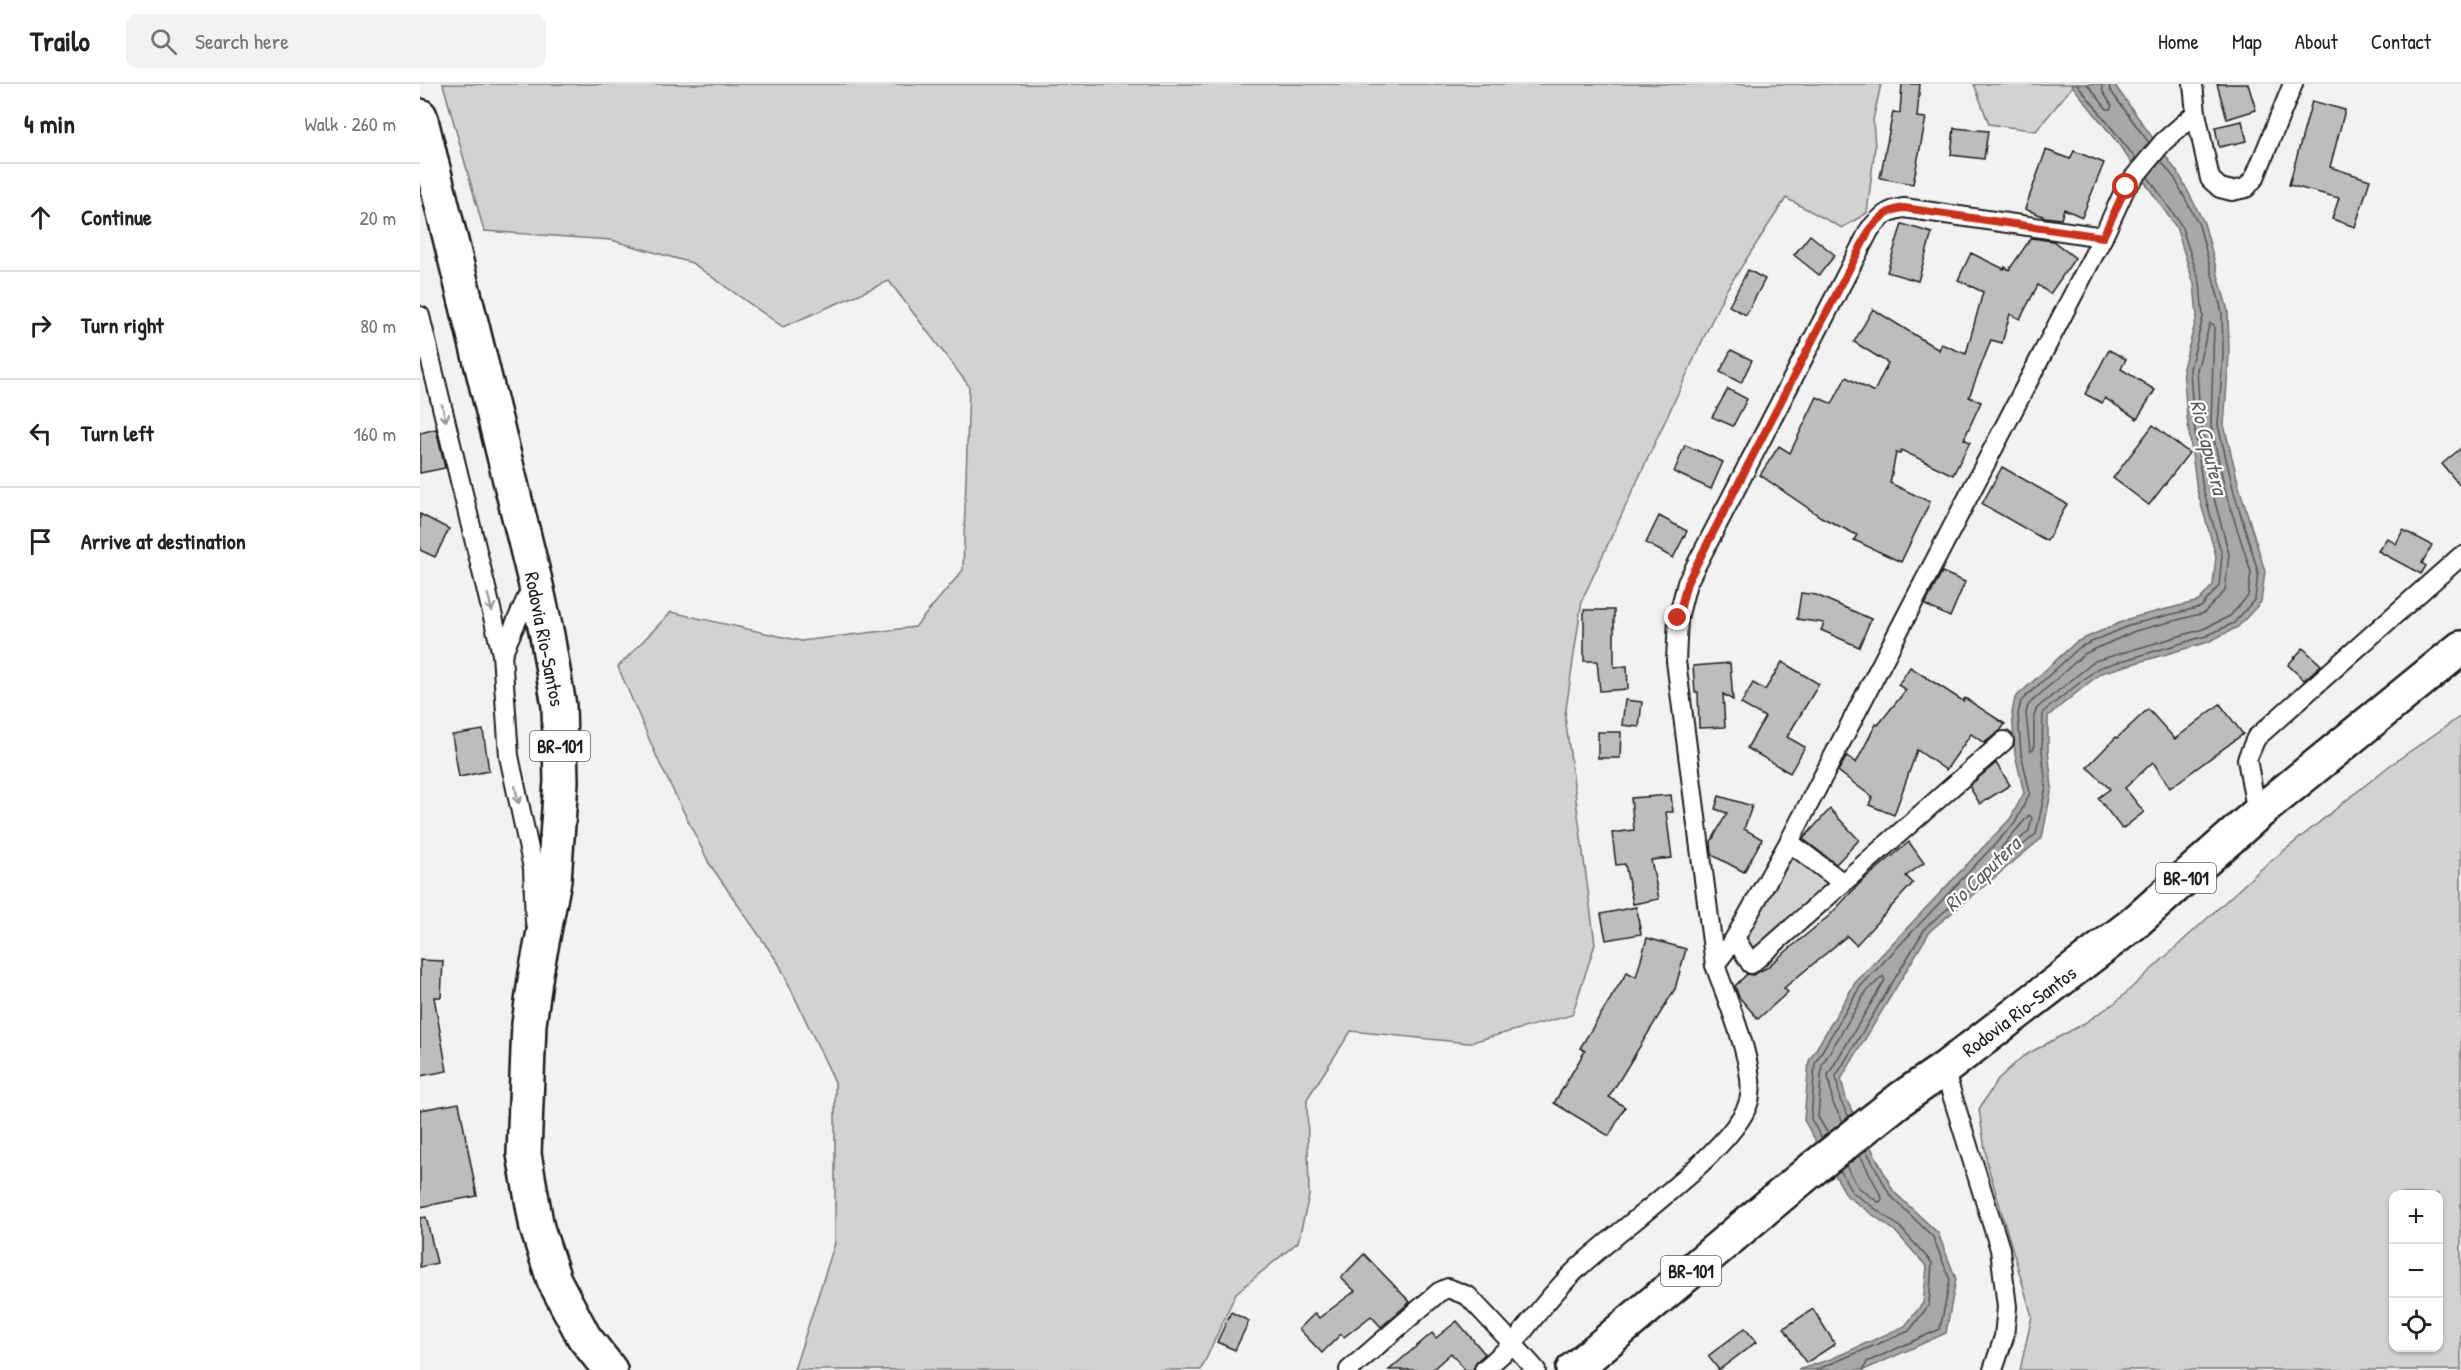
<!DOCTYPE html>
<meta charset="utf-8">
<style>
body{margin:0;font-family:"Patrick Hand",sans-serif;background:#f2f2f2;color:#202124}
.controls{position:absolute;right:18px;bottom:18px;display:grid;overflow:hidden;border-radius:12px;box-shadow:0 2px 4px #0004}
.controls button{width:54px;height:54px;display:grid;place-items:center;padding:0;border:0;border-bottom:2px solid #e0e0e0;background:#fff;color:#202124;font:30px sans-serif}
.stop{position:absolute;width:18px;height:18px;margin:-14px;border:4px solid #c8321e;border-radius:50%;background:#fff}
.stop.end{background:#c8321e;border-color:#fff;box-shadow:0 2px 6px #0008}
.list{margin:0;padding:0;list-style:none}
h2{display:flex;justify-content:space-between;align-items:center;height:78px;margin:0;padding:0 24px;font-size:26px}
h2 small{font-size:20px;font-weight:400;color:#757577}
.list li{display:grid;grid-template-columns:39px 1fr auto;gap:18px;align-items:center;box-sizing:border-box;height:108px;padding:0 24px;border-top:2px solid #e0e0e0}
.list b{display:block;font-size:22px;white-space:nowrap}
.list em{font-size:20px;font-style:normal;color:#757577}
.icon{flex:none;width:33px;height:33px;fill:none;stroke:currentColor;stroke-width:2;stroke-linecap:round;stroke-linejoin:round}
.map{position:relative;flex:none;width:2041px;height:1286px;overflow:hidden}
header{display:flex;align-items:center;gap:36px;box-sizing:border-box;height:84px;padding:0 30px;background:#fff;border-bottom:2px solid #e0e0e0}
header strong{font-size:28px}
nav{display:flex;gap:33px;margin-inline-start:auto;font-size:21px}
.search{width:420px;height:54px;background:#f2f2f2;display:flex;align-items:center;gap:15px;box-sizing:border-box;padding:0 21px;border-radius:12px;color:#757577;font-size:22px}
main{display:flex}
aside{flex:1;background:#fff}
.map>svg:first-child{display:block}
.green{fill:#d2d2d2;stroke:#777;stroke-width:1.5;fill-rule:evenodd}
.water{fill:#a8a8a8;stroke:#707070;stroke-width:1.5}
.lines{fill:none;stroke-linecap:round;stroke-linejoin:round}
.shore{stroke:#545454;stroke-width:1.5}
.building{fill:#bdbdbd;stroke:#1c1c1c;stroke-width:1.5}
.street-casing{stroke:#1c1c1c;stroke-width:22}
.highway-casing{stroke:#1c1c1c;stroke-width:38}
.street{stroke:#fff;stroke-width:18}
.highway{stroke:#fff;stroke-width:33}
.oneway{stroke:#999}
.route{stroke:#c8321e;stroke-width:8}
.labels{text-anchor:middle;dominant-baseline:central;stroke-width:4.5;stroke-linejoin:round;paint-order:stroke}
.shield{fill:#fff;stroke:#606060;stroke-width:1.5}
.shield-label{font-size:18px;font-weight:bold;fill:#1c1c1c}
.street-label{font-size:20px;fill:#1c1c1c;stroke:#fff}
.water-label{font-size:21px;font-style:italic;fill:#5b5b5b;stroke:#fff}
</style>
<header>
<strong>Trailo</strong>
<div class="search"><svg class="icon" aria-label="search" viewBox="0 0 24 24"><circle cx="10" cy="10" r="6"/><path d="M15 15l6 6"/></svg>Search here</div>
<nav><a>Home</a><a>Map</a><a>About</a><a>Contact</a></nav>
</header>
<main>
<aside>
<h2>4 min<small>Walk · 260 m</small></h2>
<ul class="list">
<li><svg class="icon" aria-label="ahead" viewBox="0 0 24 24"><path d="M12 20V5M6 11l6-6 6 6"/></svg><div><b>Continue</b></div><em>20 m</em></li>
<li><svg class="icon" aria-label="right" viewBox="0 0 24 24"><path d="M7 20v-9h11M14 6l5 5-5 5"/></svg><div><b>Turn right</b></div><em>80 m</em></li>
<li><svg class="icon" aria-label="left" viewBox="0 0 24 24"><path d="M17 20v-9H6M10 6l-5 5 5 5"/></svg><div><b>Turn left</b></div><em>160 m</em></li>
<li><svg class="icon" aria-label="arrive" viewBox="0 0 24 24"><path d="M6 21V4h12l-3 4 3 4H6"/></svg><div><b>Arrive at destination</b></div></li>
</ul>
</aside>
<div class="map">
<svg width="2041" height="1286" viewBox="0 0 2041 1286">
<rect width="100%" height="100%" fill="#f2f2f2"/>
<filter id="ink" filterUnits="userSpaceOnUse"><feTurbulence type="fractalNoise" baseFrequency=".0167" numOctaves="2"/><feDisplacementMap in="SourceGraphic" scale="12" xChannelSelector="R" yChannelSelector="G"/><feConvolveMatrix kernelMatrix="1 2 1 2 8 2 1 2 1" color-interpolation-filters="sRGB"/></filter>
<g filter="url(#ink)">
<g class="green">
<path d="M23 0H1461L1453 36 1455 62 1447 129 1422 144 1366 114 1305 208 1162 516 1145 632 1175 860 1152 931 1048 959 931 947 887 1015 889 1112 878 1158 816 1209 781 1286H374L415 1159V998L359 880 289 779 239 678 198 583 251 528 381 557 495 543 543 486 549 302 469 197 363 243 272 179 191 156 64 147Z"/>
<path d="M1554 0H1651L1652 3 1616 47 1569 40Z"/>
<path d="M2041 632V1286H1600L1612 1232 1567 1079 1559 1025 1578 995 1602 973 1663 940 1696 918 1840 786 1969 682ZM1974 1110H2018V1264H1974Z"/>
<path d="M1372 764 1415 798 1332 873 1319 854Z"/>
</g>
<path class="water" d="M1651 0H1694L1760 92 1784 139 1808 227 1809 271 1804 341 1820 406 1845 487 1841 518 1818 543 1788 558 1681 589 1628 632V666L1632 703 1622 754 1510 847 1421 995 1426 1015 1474 1108 1518 1149 1536 1195 1526 1249 1444 1286H1378L1411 1275 1485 1242 1503 1219 1507 1183 1475 1147 1427 1112 1384 1036 1389 977 1435 899 1590 735 1604 709 1595 670 1592 629 1595 614 1656 558 1711 534 1779 517 1793 501 1796 472 1777 406 1767 333 1763 284 1777 232 1774 200 1756 143 1697 58Z"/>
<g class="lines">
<g class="shore">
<path d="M1657 0 1716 75"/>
<path d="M1667 0 1687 25H1690L1692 22 1683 8 1681 0"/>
<path d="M1689 0 1690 6 1729 59"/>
<path d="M1790 239 1794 241 1791 342 1806 410 1831 488 1828 512 1810 532 1783 545 1675 577 1617 624 1614 632V665L1610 667 1606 630 1608 621 1664 570 1715 547 1784 529 1805 507 1809 470 1791 403 1780 331 1777 286Z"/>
<path d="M1609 731 1612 734 1609 747 1585 768H1582L1581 764Z"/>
<path d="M1429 1033 1420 1016 1416 992 1506 843 1616 750 1626 703 1622 666 1623 628 1678 584 1786 552 1814 539 1835 515 1838 488 1814 408 1798 341 1803 271 1802 228 1779 141 1755 95 1741 77"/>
<path d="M1408 1050 1398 1033 1402 981 1446 908 1463 892 1465 896 1408 991 1413 1019 1423 1038"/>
<path d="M1402 1055 1391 1035 1395 979 1440 903 1595 739 1610 709 1601 669 1598 630 1601 617 1660 563 1713 540 1781 523 1799 502 1802 471 1783 405 1773 332 1770 285 1783 233 1780 199 1761 141 1728 93"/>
<path d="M1426 1082 1438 1103 1458 1118 1461 1117 1462 1114 1440 1071"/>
<path d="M1396 1286 1489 1247 1509 1221 1512 1179 1479 1142 1432 1108 1420 1086"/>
<path d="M1443 1286 1447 1278 1520 1245 1530 1196 1513 1153 1470 1111 1446 1066"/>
</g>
</g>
<g class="building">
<path d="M1482 0H1500L1497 33 1506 34 1493 100 1460 94 1473 28 1480 29Z"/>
<path d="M1797 0H1828L1836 26 1807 35Z"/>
<path d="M1892 17 1925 26 1910 83 1950 96 1935 143 1912 135 1919 114 1869 101Z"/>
<path d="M1822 37 1827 57 1799 63 1795 43Z"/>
<path d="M1534 44 1568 47 1564 75 1531 71Z"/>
<path d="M1626 66 1650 75 1654 67 1684 79 1662 133 1644 125 1641 135 1625 133 1605 125Z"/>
<path d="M1482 140 1512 149 1498 197 1467 188Z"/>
<path d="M1390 151 1415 171 1399 191 1374 171Z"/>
<path d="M1611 154 1633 157 1655 174 1630 210 1618 201 1600 235 1590 230 1582 259 1571 256 1549 313 1561 318 1544 355 1550 358 1533 391 1481 366 1480 370 1476 369 1470 399 1510 418 1481 478 1434 456 1437 451 1401 433 1340 391 1359 362 1370 369 1397 313 1412 320 1426 293 1454 308 1468 279 1434 258 1453 225 1519 266 1521 260 1546 270 1563 208 1538 196 1551 169 1584 185 1585 183 1589 186Z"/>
<path d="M1328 186 1345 195 1326 231 1309 222Z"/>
<path d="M1311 266 1332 276 1321 299 1300 288Z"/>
<path d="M1689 266 1706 275 1701 285 1735 306 1717 335 1685 314 1682 319 1665 310Z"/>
<path d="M1308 305 1327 315 1313 342 1292 333Z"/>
<path d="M1733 341 1769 369 1729 421 1693 394Z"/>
<path d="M16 345 25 384 0 389V349Z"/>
<path d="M1265 361 1303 378 1291 405 1254 388Z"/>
<path d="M2041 364V403L2022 380Z"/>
<path d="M1582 383 1647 420 1627 457 1562 420Z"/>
<path d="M0 430 29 445 15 473 0 466Z"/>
<path d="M1239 432 1267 447 1253 474 1226 459Z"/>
<path d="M1983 446 2012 461 2002 479 2006 482 2001 490 1958 467 1967 454 1976 460Z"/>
<path d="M1522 488 1545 498 1530 533 1505 521Z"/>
<path d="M1381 509 1396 511 1451 535 1439 563 1401 546 1404 539 1377 535Z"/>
<path d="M1164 526H1194V583L1207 582 1208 605 1180 607 1177 577H1164Z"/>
<path d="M1883 564 1901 581 1884 596 1868 581Z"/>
<path d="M1362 578 1399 600 1367 653 1385 663 1370 689 1327 664 1345 633 1321 620 1333 599 1345 606Z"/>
<path d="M1310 579 1313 616 1303 610 1305 643 1279 644 1278 608H1275L1273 582Z"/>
<path d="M1490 583 1543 617 1545 614 1585 640 1580 647 1564 659 1551 650 1526 686 1497 666 1474 731 1449 721 1452 713 1418 687 1427 672 1436 679 1456 640 1458 641 1486 606 1478 601Z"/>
<path d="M1205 616 1222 618 1219 643 1202 641Z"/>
<path d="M1800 620 1823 650 1750 704 1733 678 1705 704 1724 728 1702 745 1678 714 1690 705 1667 683 1696 653 1697 654 1728 625 1755 655Z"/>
<path d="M63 646 69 687 39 693 32 651Z"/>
<path d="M1178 648H1201L1200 674H1178Z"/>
<path d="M1576 679 1590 701 1560 720 1549 702Z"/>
<path d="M1251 711 1253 728H1246L1252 774 1231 776 1239 815 1213 820 1205 780 1196 781 1192 749 1214 746 1211 714Z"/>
<path d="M1299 712 1332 722 1324 745 1342 755 1324 788 1292 771 1291 758 1307 729 1295 725Z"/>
<path d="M1410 725 1439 756 1416 780 1383 755Z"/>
<path d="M1489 758 1504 779 1486 792 1493 799 1436 861 1427 852 1364 904 1368 908 1338 935 1319 913 1315 902 1327 890 1333 891 1346 884 1410 831 1439 800Z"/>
<path d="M1216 823 1221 850 1186 856 1181 830Z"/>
<path d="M1227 854 1266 865 1255 905 1189 1013 1205 1023 1189 1052 1134 1019 1165 967 1160 964 1207 888 1216 893Z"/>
<path d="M0 876 23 877 21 913H14L27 987 0 992Z"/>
<path d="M39 1019 57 1112 0 1123V1026Z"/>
<path d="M6 1133 17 1179 0 1183V1134Z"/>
<path d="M944 1170 990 1218 961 1243 951 1232 924 1253 921 1250 902 1269 879 1245 895 1229 899 1234 935 1207 921 1194Z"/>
<path d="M1393 1225 1415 1260 1386 1279 1364 1244Z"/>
<path d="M811 1228 829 1237 815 1266 797 1258Z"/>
<path d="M1037 1237 1065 1270 1056 1278 1053 1286H1045L1031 1269 1012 1286H969L1012 1249 1016 1254Z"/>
<path d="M1325 1244 1336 1258 1299 1286 1288 1272Z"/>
</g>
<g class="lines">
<g class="street-casing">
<g id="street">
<path d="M1776 29 1790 95 1800 104 1812 107 1826 104 1835 93 1873 0"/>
<path d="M0 232 82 570 89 672 113 784 115 838"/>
<path d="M82 570 113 500"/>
<path d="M1837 730 1827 675 1836 654 2041 472"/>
<path d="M1369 758 1423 799"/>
<path d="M1315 854 1331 880 1584 657"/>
<path d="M1295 881 1256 577 1258 534 1267 499 1450 145C1461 133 1467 126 1484 124L1683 153"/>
<path d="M1524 985 1580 1165 1587 1223 1584 1253 1573 1286"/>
<path d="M929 1286 1019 1208 1028 1204 1048 1212 1093 1260 1064 1286"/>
<path d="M1116 1286 1093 1260C1114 1233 1134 1207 1158 1184 1197 1147 1317 1063 1329 1017 1338 986 1306 913 1295 881L1315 854 1369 758 1683 153 1706 103 1743 58 1776 29 1773 0"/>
</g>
</g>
<g class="highway-casing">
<g id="highway">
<path d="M0 32 115 497 127 551 139 622 141 697 134 796 116 889 109 940 104 1070 117 1144 134 1196 164 1253 190 1286"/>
<path d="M1153 1286 1390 1087 1482 1014 1524 985 1713 840 1837 730 2041 564"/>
</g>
</g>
<use href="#street" class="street"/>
<use href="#highway" class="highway"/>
</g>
<defs><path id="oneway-shaft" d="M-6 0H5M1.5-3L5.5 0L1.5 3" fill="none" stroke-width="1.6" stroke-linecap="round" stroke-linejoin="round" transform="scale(1.5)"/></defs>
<g class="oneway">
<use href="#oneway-shaft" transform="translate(24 329) rotate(76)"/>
<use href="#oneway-shaft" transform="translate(70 519) rotate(76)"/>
<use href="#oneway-shaft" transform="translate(97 711) rotate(78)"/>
</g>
</g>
<g class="lines" filter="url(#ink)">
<path class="route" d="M1258 534 1267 499 1450 145C1461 133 1467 126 1484 124L1683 153 1706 103"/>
</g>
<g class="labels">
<g class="shield">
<rect x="110" y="647" width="60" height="30" rx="4.5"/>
<rect x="1736" y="779" width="60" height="30" rx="4.5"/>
<rect x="1241" y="1172" width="60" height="30" rx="4.5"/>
</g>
<g class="shield-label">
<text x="140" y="662">BR-101</text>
<text x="1766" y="794">BR-101</text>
<text x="1271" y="1187">BR-101</text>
</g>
<g class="street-label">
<text transform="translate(125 555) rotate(79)">Rodovia Rio-Santos</text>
<text transform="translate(1599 927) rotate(-37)">Rodovia Rio-Santos</text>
</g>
<g class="water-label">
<text transform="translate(1789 363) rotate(76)">Rio Caputera</text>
<text transform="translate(1562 790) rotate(-44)">Rio Caputera</text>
</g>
</g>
</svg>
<div class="controls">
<button>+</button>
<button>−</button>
<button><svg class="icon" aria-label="locate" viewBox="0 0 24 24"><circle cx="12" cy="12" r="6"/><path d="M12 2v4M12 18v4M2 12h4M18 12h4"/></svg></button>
</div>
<div class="stop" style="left:1706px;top:103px"></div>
<div class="stop end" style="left:1258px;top:534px"></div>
</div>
</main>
